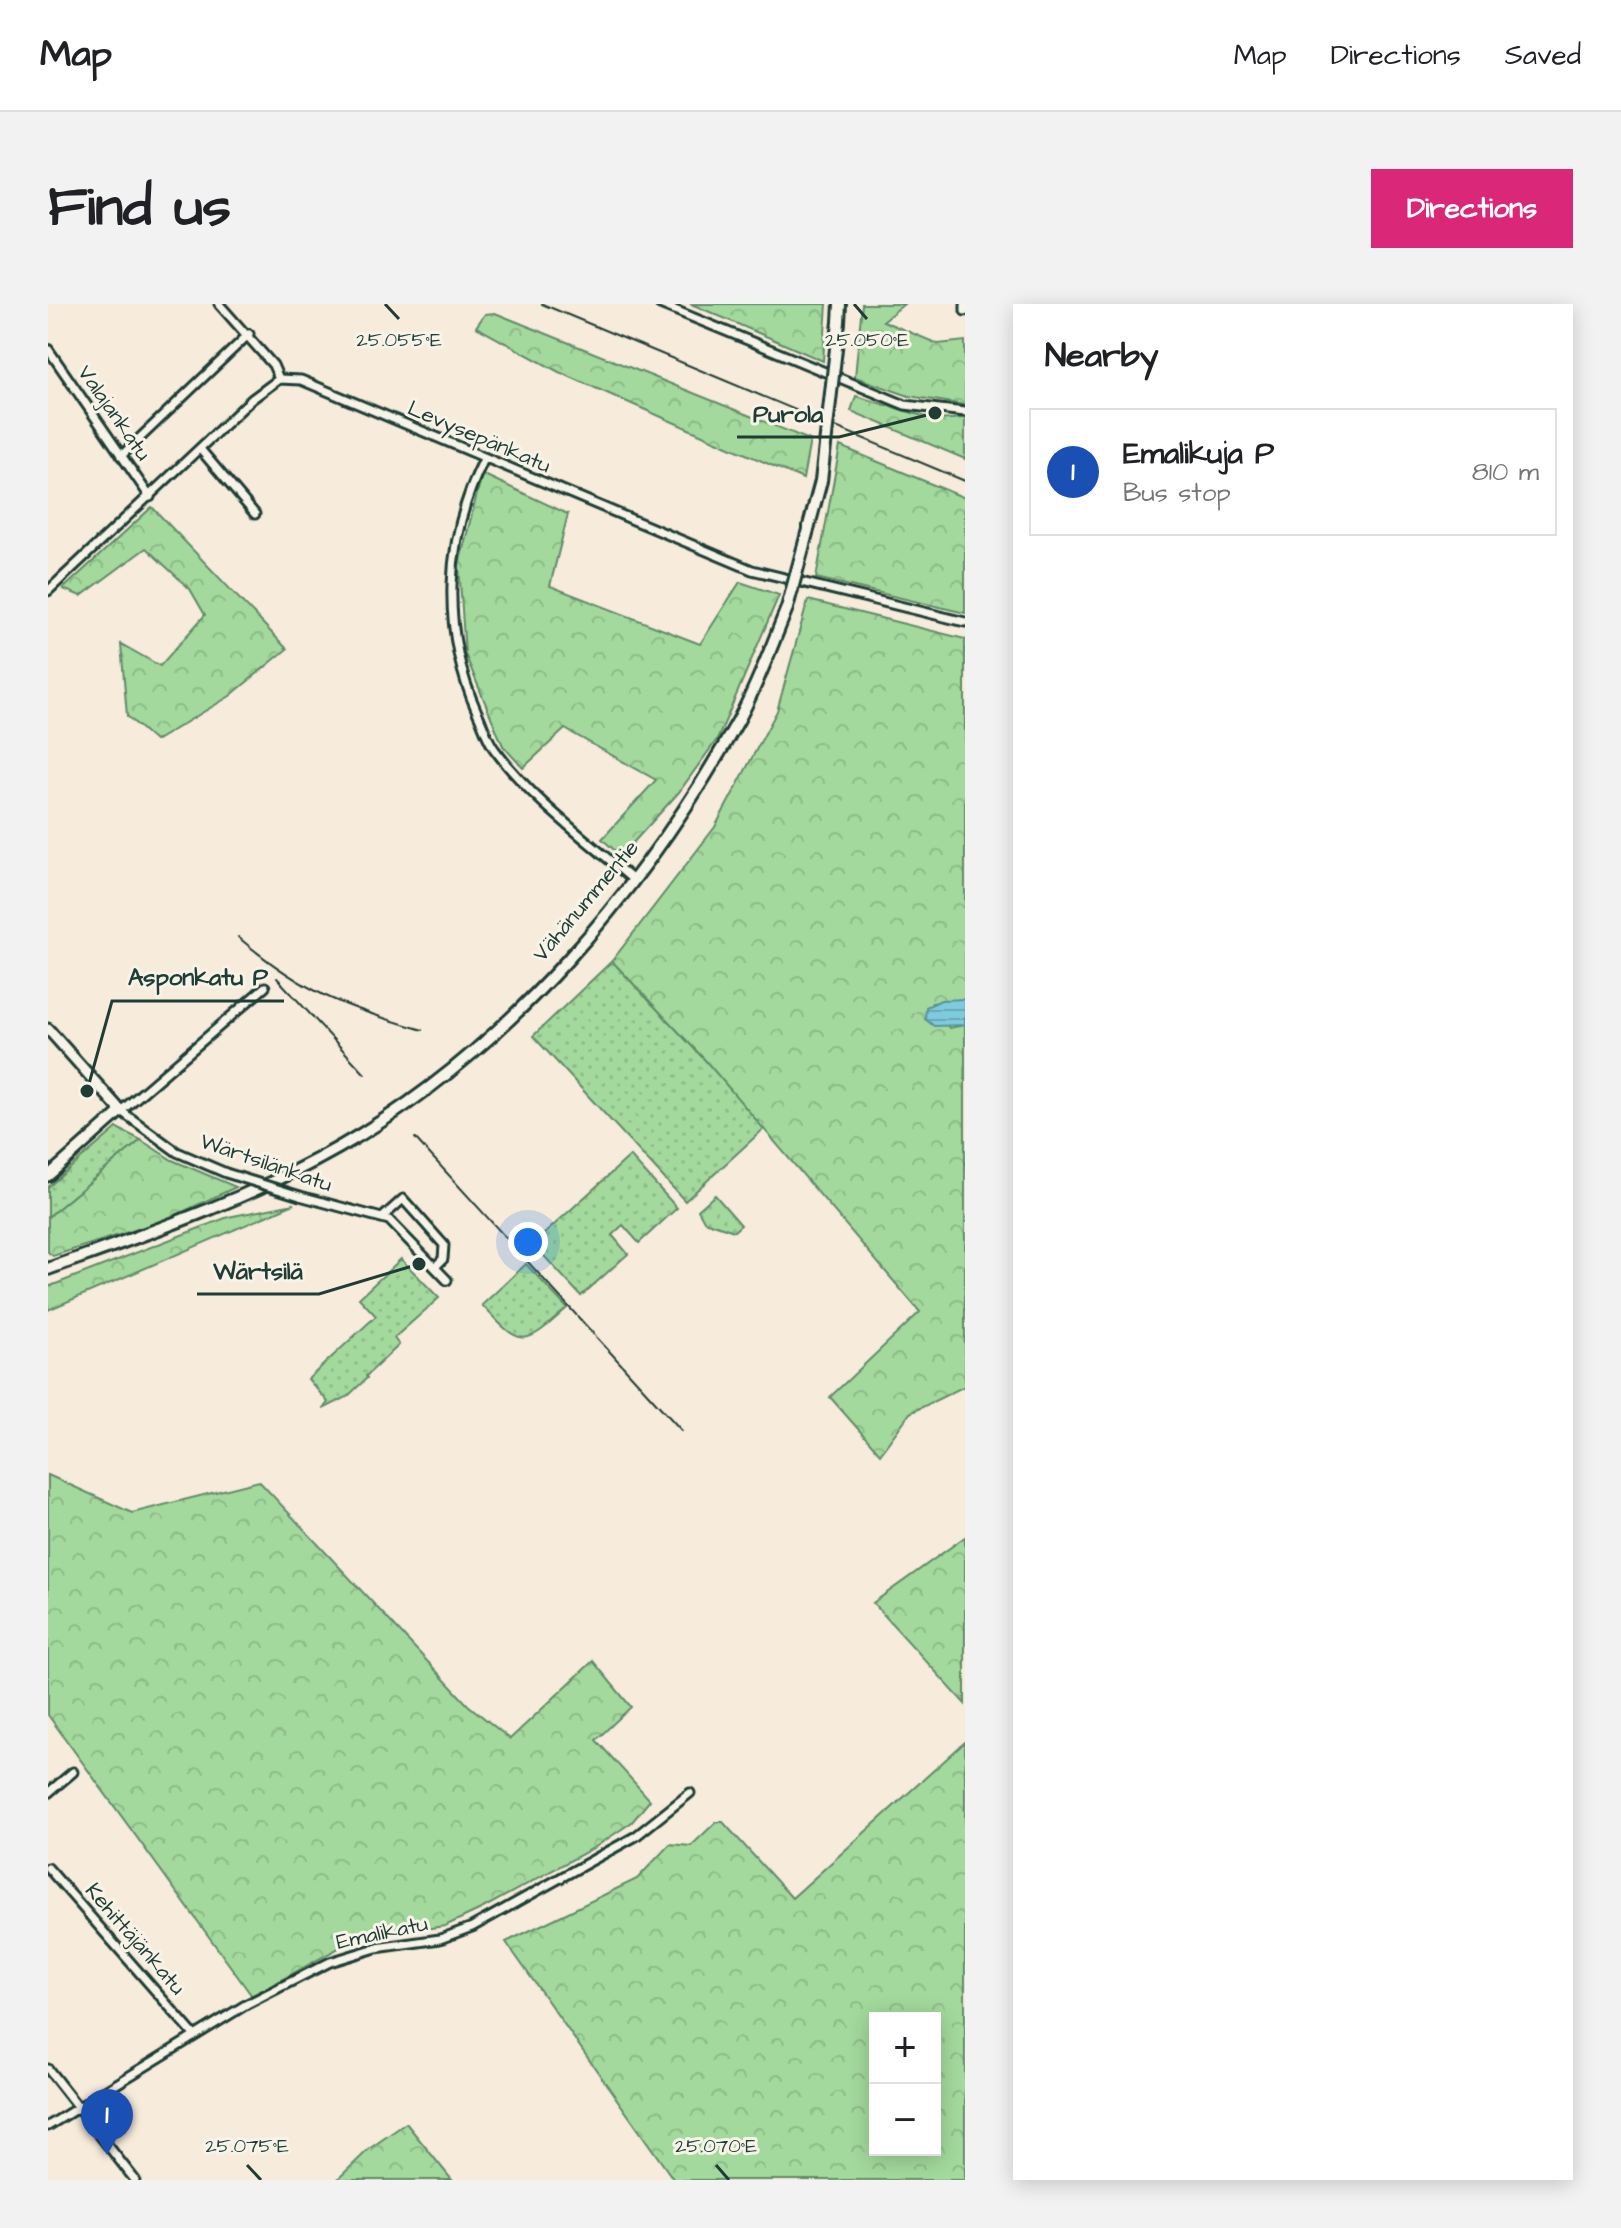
<!DOCTYPE html>
<meta charset="utf-8">
<style>
body{margin:0;font-family:"Architects Daughter",sans-serif;background:#f2f2f2;color:#202124}
.controls{position:absolute;right:24px;bottom:24px;display:grid;overflow:hidden;border-radius:0px;box-shadow:0 4px 20px #0003}
.controls button{width:72px;height:72px;display:grid;place-items:center;padding:0;border:0;border-bottom:2px solid #e0e0e0;background:#fff;color:#202124;font:40px sans-serif}
.you{position:absolute;left:480px;top:938px;width:28px;height:28px;margin:-20px;border:6px solid #fff;border-radius:50%;background:#1a73e8;box-shadow:0 0 0 12px #1a73e833}
.badge{display:grid;place-items:center;width:52px;height:52px;border-radius:50%;background:#db2777;color:#fff;font-size:26px;font-weight:700}
.pin{position:absolute;translate:-50% -66px;filter:drop-shadow(0 2px 4px #0008)}
.pin::after{content:'';position:absolute;top:42px;width:28px;height:24px;background:inherit;clip-path:polygon(0 0,100% 0,50% 100%)}
.list{margin:0;padding:0;list-style:none}
h2{display:flex;justify-content:space-between;align-items:center;height:104px;margin:0;padding:0 32px;font-size:34px}
h2 small{font-size:26px;font-weight:400;color:#757577}
.list li{display:grid;grid-template-columns:52px 1fr auto;gap:24px;align-items:center;box-sizing:border-box;height:128px;margin:0 16px 16px;padding:0 16px;border:2px solid #e0e0e0;border-radius:0px}
.list b{display:block;font-size:30px;white-space:nowrap}
.list p{margin:0;font-size:26px;white-space:nowrap;color:#757577}
.list em{font-size:26px;font-style:normal;color:#757577}
.map{position:relative;flex:none;width:917px;height:1876px;overflow:hidden;border-radius:0px}
header{display:flex;align-items:center;gap:48px;box-sizing:border-box;height:112px;padding:0 40px;background:#fff;border-bottom:2px solid #e0e0e0}
header strong{font-size:38px}
nav{display:flex;gap:44px;margin-inline-start:auto;font-size:28px}
.intro{display:flex;align-items:center;justify-content:space-between;box-sizing:border-box;height:192px;padding:0 48px}
h1{margin:0;font-size:56px}
.button{padding:20px 36px;border-radius:0px;background:#db2777;color:#fff;font-size:28px;font-weight:700}
main{display:flex;gap:48px;padding:0 48px}
aside{flex:1;background:#fff;border-radius:0px;box-shadow:0 4px 20px #0003}
.map>svg:first-child{display:block}
.grass{fill:url(#grass-dots);stroke:#618b68;stroke-width:2}
.forest{fill:url(#forest-crowns);stroke:#618b68;stroke-width:2;fill-rule:evenodd}
.water{fill:url(#water-rules);stroke:#59929a;stroke-width:2}
.lines{fill:none;stroke-linecap:round;stroke-linejoin:round}
.minor-casing{stroke:#1f3d34;stroke-width:13}
.tertiary-casing{stroke:#1f3d34;stroke-width:15}
.secondary-casing{stroke:#1f3d34;stroke-width:16}
.minor{stroke:#f7f3e8;stroke-width:7}
.tertiary{stroke:#f7f3e8;stroke-width:9}
.secondary{stroke:#f7f3e8;stroke-width:10}
.rail{stroke:#1f3d34;stroke-width:2}
.minor-bridge-casing{stroke:#1f3d34;stroke-width:13;stroke-linecap:butt}
.secondary-bridge-casing{stroke:#1f3d34;stroke-width:16;stroke-linecap:butt}
.minor-bridge{stroke:#f7f3e8;stroke-width:7}
.secondary-bridge{stroke:#f7f3e8;stroke-width:10}
.ticks{fill:none;stroke:#1f3d34;stroke-width:3}
.labels{text-anchor:middle;dominant-baseline:central;stroke-width:6;stroke-linejoin:round;paint-order:stroke}
.street-label{font-size:22px;fill:#1f3d34;stroke:#f7f3e8}
.ticks-label{font-size:20px;text-anchor:middle;fill:#1f3d34;stroke:#f7f3e8;stroke-width:6;stroke-linejoin:round;paint-order:stroke}
.leader{fill:none;stroke:#1f3d34;stroke-width:3}
.callout-dot{fill:#1f3d34;stroke:#f7f3e8;stroke-width:3}
.callout-label{font-size:24px;text-anchor:middle;font-weight:bold;fill:#1f3d34;stroke:#f7f3e8;stroke-width:6;stroke-linejoin:round;paint-order:stroke}
</style>
<header>
<strong>Map</strong>
<nav><a>Map</a><a>Directions</a><a>Saved</a></nav>
</header>
<div class="intro"><h1>Find us</h1><a class="button">Directions</a></div>
<main>
<div class="map">
<svg width="917" height="1876" viewBox="0 0 917 1876">
<defs>
<pattern id="grass-dots" width="8" height="8" patternUnits="userSpaceOnUse" patternTransform="scale(2)"><rect width="8" height="8" fill="#a3d99c"/><path d="M2 2h.1M6 6h.1" fill="none" stroke="#8cbb87" stroke-width="1.8" stroke-linecap="round"/></pattern>
<pattern id="forest-crowns" width="20" height="18" patternUnits="userSpaceOnUse" patternTransform="scale(2)"><rect width="20" height="18" fill="#a3d99c"/><path d="M2 6a3 3 0 1 1 6 0M12 15a3 3 0 1 1 6 0" fill="none" stroke="#8cbb87"/></pattern>
<pattern id="water-rules" width="6" height="5" patternUnits="userSpaceOnUse" patternTransform="scale(2)"><rect width="6" height="5" fill="#7fcbde"/><path d="M0 2.5h6" fill="none" stroke="#67a6b5"/></pattern>
</defs>
<rect width="100%" height="100%" fill="#f7ebdb"/>
<filter id="ink" filterUnits="userSpaceOnUse"><feTurbulence type="fractalNoise" baseFrequency=".0125" numOctaves="2"/><feDisplacementMap in="SourceGraphic" scale="16" xChannelSelector="R" yChannelSelector="G"/><feConvolveMatrix kernelMatrix="1 2 1 2 8 2 1 2 1" color-interpolation-filters="sRGB"/></filter>
<g filter="url(#ink)">
<g class="grass">
<path d="M564 657 719 822 637 897 485 732Z"/>
<path d="M69 824 93 836 0 913V883Z"/>
<path d="M582 852 629 904 591 939 575 921 564 931 580 950 533 992 485 940Z"/>
<path d="M667 891 693 921 686 927 656 917 650 906Z"/>
<path d="M353 955 391 994 346 1034 351 1041 318 1072 319 1074 299 1093 275 1105 280 1098 260 1075 328 1012 311 994Z"/>
<path d="M478 960 519 1004C475 1044 474 1044 434 1001Z"/>
</g>
<g class="forest">
<path d="M642 0H779L775 57 648 2Z"/>
<path d="M814 0H856L835 17 890 40 917 37V101L861 92 807 73Z"/>
<path d="M447 9 762 136 755 175 511 68 428 23 437 10Z"/>
<path d="M808 92 888 116 917 114V155L803 107Z"/>
<path d="M792 142 917 194V309L768 274Z"/>
<path d="M434 170 520 210 502 282 652 340 692 278 731 291 670 434 631 488 573 552 554 535 608 476 517 425 475 464 455 442 417 350 411 261Z"/>
<path d="M104 203 239 345 182 392 107 437 79 412 73 340 112 362 157 311 142 285 98 244 33 292 15 285Z"/>
<path d="M760 296 917 335V695L884 699 901 724 917 721V1082L862 1109 832 1150 782 1093 872 1008 657 756 564 657 667 523 729 407Z"/>
<path d="M93 836 124 856 188 883 115 917 5 952 0 948V913Z"/>
<path d="M246 900 0 1006V983L180 913Z"/>
<path d="M0 1171 84 1209 211 1177 420 1401 462 1435 545 1357 583 1403 548 1436 602 1496 584 1518 549 1542 435 1604 397 1622 307 1635 204 1692 0 1411Z"/>
<path d="M917 1233V1400L825 1299Z"/>
<path d="M917 1438V1876H626L458 1638 589 1575 622 1540 643 1542 668 1518H675L744 1594ZM827 1714H887V1846H827Z"/>
<path d="M358 1819 404 1876H289L321 1845Z"/>
</g>
<path class="water" d="M917 695V721L886 722 877 715 878 703 893 696Z"/>
<g class="lines">
<g class="minor-casing">
<g id="minor">
<path d="M171 0 225 61 231 75"/>
<path d="M612 0 857 101 917 108"/>
<path d="M917 1V7"/>
<path d="M0 45 102 193"/>
<path d="M152 145 207 210"/>
<path d="M73 152 201 30"/>
<path d="M436 155C396 235 393 326 429 408 435 420 439 436 447 446 485 497 538 535 585 576"/>
<path d="M0 287 204 95 231 75 253 76 704 266 917 318"/>
<path d="M178 869 129 848 73 807 217 683"/>
<path d="M252 892 341 916 399 976"/>
<path d="M335 913 355 895 396 941 395 955 387 963"/>
<path d="M0 1489 25 1468"/>
<path d="M0 1564 146 1731"/>
<path d="M0 1765 87 1876"/>
<path d="M0 1822 199 1700 282 1658 328 1644 392 1635 424 1623 588 1532 642 1489"/>
</g>
</g>
<g class="tertiary-casing">
<path id="tertiary" d="M0 725 73 807 0 872"/>
</g>
<g class="secondary-casing">
<g id="secondary">
<path d="M791 18 792 0"/>
<path d="M0 965C98 930 199 896 290 844 460 747 597 584 691 415 710 380 724 341 739 304"/>
</g>
</g>
<use href="#minor" class="minor"/>
<use href="#tertiary" class="tertiary"/>
<use href="#secondary" class="secondary"/>
<g class="rail">
<path d="M494 0 917 177"/>
<path d="M190 633C255 688 295 703 375 726"/>
<path d="M229 674 317 770"/>
<path d="M367 834 634 1127"/>
</g>
<g class="minor-bridge-casing">
<path id="minor-bridge" d="M178 869 252 892"/>
</g>
<g class="secondary-bridge-casing">
<path id="secondary-bridge" d="M739 304 773 177 791 18"/>
</g>
<use href="#minor-bridge" class="minor-bridge"/>
<use href="#secondary-bridge" class="secondary-bridge"/>
</g>
</g>
<path class="ticks" d="M337 0 351 15M806 0 819 15M199 1861 213 1876M668 1861 681 1876"/>
<g class="labels">
<g class="street-label">
<text transform="translate(66 109) rotate(55)">Valajankatu</text>
<text transform="translate(431 133) rotate(23)">Levysepänkatu</text>
<text transform="translate(538 597) rotate(-50)">Vähänummentie</text>
<text transform="translate(218 859) rotate(19)">Wärtsilänkatu</text>
<text transform="translate(334 1629) rotate(-12)">Emalikatu</text>
<text transform="translate(87 1635) rotate(49)">Kehittäjänkatu</text>
</g>
</g>
<g class="ticks-label">
<text x="819" y="42">25.050°E</text>
<text x="351" y="42">25.055°E</text>
<text x="199" y="1848">25.075°E</text>
<text x="668" y="1848">25.070°E</text>
</g>
<path class="leader" d="M887 109L791 133H689M39 787L64 697H236M371 960L271 990H149"/>
<g class="callout-dot">
<circle cx="887" cy="109" r="8"/>
<circle cx="39" cy="787" r="8"/>
<circle cx="371" cy="960" r="8"/>
</g>
<g class="callout-label">
<text x="740" y="118">Purola</text>
<text x="150" y="681">Asponkatu P</text>
<text x="210" y="975">Wärtsilä</text>
</g>
</svg>
<div class="controls">
<button>+</button>
<button>−</button>
</div>
<div class="you"></div>
<div class="pin badge" style="left:59px;top:1851px;background:#1a4fb4">1</div>
</div>
<aside>
<h2>Nearby<small></small></h2>
<ul class="list">
<li><span class="badge" style="background:#1a4fb4">1</span><div><b>Emalikuja P</b><p>Bus stop</p></div><em>810 m</em></li>
</ul>
</aside>
</main>
